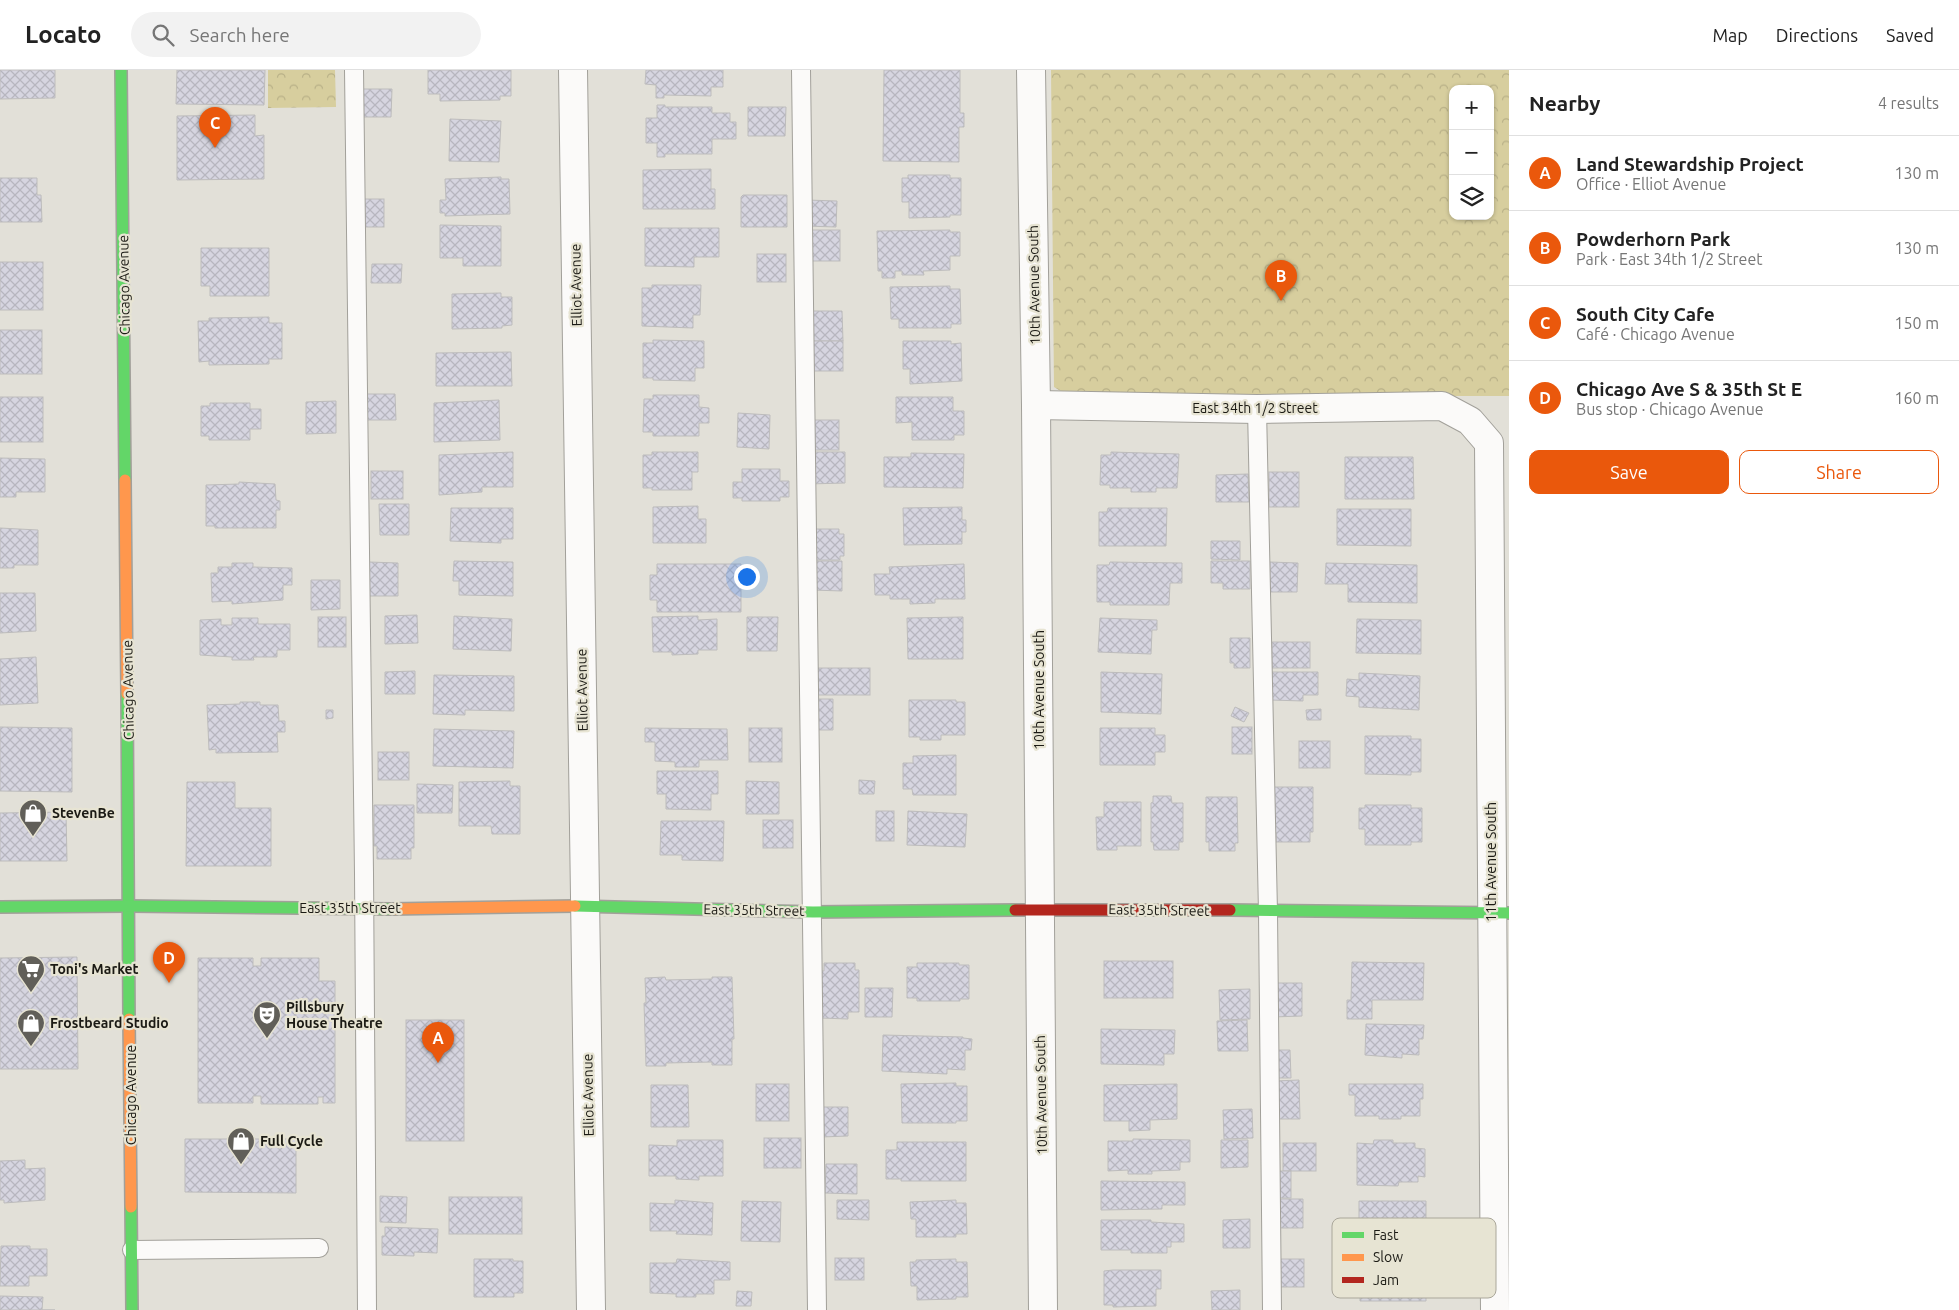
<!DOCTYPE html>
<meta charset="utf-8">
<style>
body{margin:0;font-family:Ubuntu,sans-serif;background:#f2f2f2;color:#222}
.controls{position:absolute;right:15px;top:15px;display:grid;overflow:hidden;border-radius:10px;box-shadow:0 1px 4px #0004}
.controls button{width:45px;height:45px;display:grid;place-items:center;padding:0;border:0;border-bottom:1px solid #e0e0e0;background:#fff;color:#222;font:25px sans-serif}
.you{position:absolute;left:746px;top:506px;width:18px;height:18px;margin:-12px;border:4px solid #fff;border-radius:50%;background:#1a73e8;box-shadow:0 0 0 8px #1a73e833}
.badge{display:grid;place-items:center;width:32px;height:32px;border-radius:50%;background:#ea580c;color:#fff;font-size:16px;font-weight:700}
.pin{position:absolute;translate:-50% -41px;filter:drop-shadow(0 1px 2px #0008)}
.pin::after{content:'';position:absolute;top:26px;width:18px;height:15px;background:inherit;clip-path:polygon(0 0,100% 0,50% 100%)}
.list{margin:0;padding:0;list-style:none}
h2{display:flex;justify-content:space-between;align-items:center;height:65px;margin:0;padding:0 20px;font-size:21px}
h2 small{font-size:16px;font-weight:400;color:#767676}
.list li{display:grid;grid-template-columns:32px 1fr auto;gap:15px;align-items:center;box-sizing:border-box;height:75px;padding:0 20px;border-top:1px solid #e0e0e0}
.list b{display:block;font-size:19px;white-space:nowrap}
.list p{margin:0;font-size:16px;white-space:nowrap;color:#767676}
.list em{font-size:16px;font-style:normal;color:#767676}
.actions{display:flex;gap:10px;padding:15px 20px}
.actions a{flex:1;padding:11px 0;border:1px solid #ea580c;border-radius:10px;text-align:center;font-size:18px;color:#ea580c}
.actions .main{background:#ea580c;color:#fff}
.icon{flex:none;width:28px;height:28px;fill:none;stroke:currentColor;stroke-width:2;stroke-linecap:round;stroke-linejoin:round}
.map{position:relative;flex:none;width:1509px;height:1240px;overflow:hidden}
header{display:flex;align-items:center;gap:30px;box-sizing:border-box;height:70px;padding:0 25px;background:#fff;border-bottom:1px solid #e0e0e0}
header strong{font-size:24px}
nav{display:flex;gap:28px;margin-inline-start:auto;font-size:18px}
.search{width:350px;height:45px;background:#f2f2f2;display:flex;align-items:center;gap:12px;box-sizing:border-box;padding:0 18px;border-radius:28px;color:#767676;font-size:19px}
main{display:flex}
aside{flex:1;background:#fff}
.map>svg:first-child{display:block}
.park{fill:url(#park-crowns);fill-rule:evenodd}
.building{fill:url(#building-cross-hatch);stroke:#bdbcbc}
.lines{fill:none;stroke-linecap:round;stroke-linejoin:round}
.lane-casing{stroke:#a2a09a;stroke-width:20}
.street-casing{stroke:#a2a09a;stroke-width:30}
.fast-casing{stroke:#a2a09a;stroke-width:14}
.slow-casing{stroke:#a2a09a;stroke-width:14}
.jam-casing{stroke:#a2a09a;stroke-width:14}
.lane{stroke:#fbfaf9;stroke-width:18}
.street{stroke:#fbfaf9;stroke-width:28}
.fast{stroke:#63d668;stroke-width:11}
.slow{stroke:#ff974d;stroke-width:11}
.jam{stroke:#b3261e;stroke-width:11}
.labels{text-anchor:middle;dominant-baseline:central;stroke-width:4.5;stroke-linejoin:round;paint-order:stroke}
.street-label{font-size:14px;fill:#1b1a14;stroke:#e7e4d3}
.poi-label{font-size:14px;font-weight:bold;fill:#1b1a14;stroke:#e7e4d3;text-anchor:start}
.key{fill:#e7e4d3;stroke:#aaa79a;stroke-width:1}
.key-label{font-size:14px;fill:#1b1a14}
</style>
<header>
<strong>Locato</strong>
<div class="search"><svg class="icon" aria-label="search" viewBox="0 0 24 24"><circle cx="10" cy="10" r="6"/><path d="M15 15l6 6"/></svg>Search here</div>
<nav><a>Map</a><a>Directions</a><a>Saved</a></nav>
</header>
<main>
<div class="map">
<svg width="1509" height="1240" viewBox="0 0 1509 1240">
<defs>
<pattern id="park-crowns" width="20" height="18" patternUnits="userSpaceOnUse" patternTransform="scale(1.25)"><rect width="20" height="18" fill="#d7ce9e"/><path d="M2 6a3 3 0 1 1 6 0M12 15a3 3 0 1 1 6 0" fill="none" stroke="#b8b087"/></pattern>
<pattern id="building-cross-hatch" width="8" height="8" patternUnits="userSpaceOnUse" patternTransform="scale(1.25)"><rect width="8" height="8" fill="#d6d5e0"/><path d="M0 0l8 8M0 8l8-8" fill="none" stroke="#b7b6bf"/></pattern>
</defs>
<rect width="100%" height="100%" fill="#e2e0d8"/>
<g class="park">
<path d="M268 0H335L336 37 268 38Z"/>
<path d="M1051 0H1509V326H1069L1054 317ZM1453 19H1490V146H1453Z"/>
</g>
<g class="building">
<path d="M0 0H55V28L0 29Z"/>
<path d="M177 0H265L264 35 176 34Z"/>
<path d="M428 0H511V26H500V30L440 31V24H428Z"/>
<path d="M646 0H723V17H711V26L664 25V28H656V15L645 14Z"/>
<path d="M884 0H960V43H964V57H959V92L883 91Z"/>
<path d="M363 19H392L391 47H362Z"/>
<path d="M657 35H665V37H712V43H730V52H736V69H712V84H665V87H657V73H646V48H657Z"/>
<path d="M748 37H786L785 66H748Z"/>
<path d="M255 45V66L264 65V109L177 110V46Z"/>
<path d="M450 49 501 51 499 92 449 91Z"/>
<path d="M711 99V119H715V139H643V100Z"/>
<path d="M908 105H950V108H961V145H950V147L909 148V132H902V108H908Z"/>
<path d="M501 107V109H509L510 144 445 146V143H440V130H446L445 109Z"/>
<path d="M0 108H37V125H41L42 152H0Z"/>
<path d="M743 125H787V157H741V127Z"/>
<rect x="364" y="129" width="20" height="28"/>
<path d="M806 130 837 131 836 157 805 156Z"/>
<path d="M440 155 501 156V196H463V188H440Z"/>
<path d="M645 158H719V187H694V197L645 196Z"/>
<rect x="809" y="160" width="31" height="31"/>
<path d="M950 160V162H960V186H950V200L923 201 924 205H902V201H895V208H882V201H878L877 161Z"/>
<path d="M201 178H269V226H210V216H201Z"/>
<rect x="757" y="184" width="29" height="28"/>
<rect x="0" y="192" width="43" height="48"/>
<path d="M372 194H402L401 213H371Z"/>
<path d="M652 215H701L700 245H693V258L642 256V218H652Z"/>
<path d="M950 216V219H960L961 254H951V258H899V249H891L890 217Z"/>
<path d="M501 223V227H512V255L502 256V258L452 259V224Z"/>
<path d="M810 241H842L843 271H811Z"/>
<path d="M269 247V253H282V289H269V294L209 295V291L199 292 198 251H209V248Z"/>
<rect x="0" y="260" width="42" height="44"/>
<path d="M653 270 704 271V298H695V311L653 310V308H643V273H653Z"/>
<rect x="808" y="271" width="35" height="30"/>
<path d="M903 271H951V274L961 273 962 311 910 314V299H903Z"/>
<path d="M511 282 512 316H436V283Z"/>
<path d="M367 324H395L396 350H367Z"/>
<path d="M653 325H699V337L709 338V353H699V366H653V362H643L644 329H653Z"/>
<rect x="0" y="327" width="43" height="45"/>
<path d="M896 327H953V341H964V365H954V370H912V352L896 353Z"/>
<path d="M499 330 500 370 434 372V333Z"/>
<path d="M336 331V363L306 364V332Z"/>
<path d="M210 333H250V339H261V359H250V370H209V366H201V336H210Z"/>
<path d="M738 343 770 345 769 379 737 377Z"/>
<rect x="810" y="350" width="29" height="30"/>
<path d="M513 382V417H482V422L439 425V385Z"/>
<path d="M652 382H698V402H692V420H652V418H643V385H652Z"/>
<path d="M808 382H845V413L808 414Z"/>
<path d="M1111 382 1179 384 1177 418H1156V422H1131V418H1110V415H1100L1101 385H1111Z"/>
<path d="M911 383 964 384 963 418 884 417V387H911Z"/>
<path d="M1345 387H1413L1414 429H1345Z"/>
<path d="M0 388 45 389V422H16V427H0Z"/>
<path d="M742 399H780V411H789V427H780V431H742V428H733V412H742Z"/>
<rect x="371" y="401" width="32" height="28"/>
<rect x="1269" y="402" width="30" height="35"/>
<path d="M1248 404 1249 432H1216V405Z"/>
<path d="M239 412 275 414 276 430 280 431V440H276V458H215V456H206V415L239 414Z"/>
<path d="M379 434H409V465H380Z"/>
<path d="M698 436V449H706V473H653V437Z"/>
<path d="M962 437V450H966V462H962V474L904 475 903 438Z"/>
<path d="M451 438H513V469H501V473L450 471Z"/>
<path d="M1108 438H1167L1166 476H1099V442H1107Z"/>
<path d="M1337 439H1411V476L1337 475Z"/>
<path d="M0 458 38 460V495H14V498H0Z"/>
<path d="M812 459H839V464H844V486H840V490H812Z"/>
<path d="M1211 471H1240V490L1211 489Z"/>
<path d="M454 491 513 492V526L459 525V511H453Z"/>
<path d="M812 491H842V521L812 520Z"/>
<path d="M1211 491H1250V519H1223V513H1211Z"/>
<path d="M369 492 398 493V526H369Z"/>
<path d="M1110 492 1182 493V513H1170L1169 535H1110V532H1097V495H1109Z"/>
<path d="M1270 492 1298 493 1297 522H1269Z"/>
<path d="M232 493H253V497L292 498V515H283V530L232 534V531L212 532 211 503H218V497H232Z"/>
<path d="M1326 493 1417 495V533L1348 532V514H1325Z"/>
<path d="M657 494H741V542H657V530H650V505H657Z"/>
<path d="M964 494 965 529H935V533L910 534V529H890V525H875L874 504H890L889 497Z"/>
<path d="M311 510H340V539L311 540Z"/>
<path d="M0 523H35L36 561 0 563Z"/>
<path d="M417 545 418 573 385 574V546Z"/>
<path d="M454 546 512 549 511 581 453 579Z"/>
<path d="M698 546V550L717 549V580H698V584L672 585V582H653L652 547Z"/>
<rect x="318" y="547" width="28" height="30"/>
<path d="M747 547H778L777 581H747Z"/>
<path d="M963 547V589H908L907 548Z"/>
<path d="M232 548H258V554H290V580H277V587H253L254 590H232V587L200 585V550L221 549V555H232Z"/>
<path d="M1100 548 1157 550V560H1152L1151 584 1098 582Z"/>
<path d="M1357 549 1421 550V584L1356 583Z"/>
<path d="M1230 568H1250V598H1234V593H1230Z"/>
<rect x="1272" y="572" width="38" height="26"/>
<path d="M36 587 38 633 0 635V589Z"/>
<rect x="813" y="598" width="57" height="27"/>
<path d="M415 601V624H385V602Z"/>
<path d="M1101 602 1162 604 1161 644 1101 642Z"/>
<path d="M1271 602H1318V625H1303V631L1271 630Z"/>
<path d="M1359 603 1420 606 1419 640 1359 637V627L1346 626 1347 609 1359 610Z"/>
<path d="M434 605 514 606V641L465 640V645L433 644Z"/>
<path d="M813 629H833V660H814Z"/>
<path d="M909 630H956V632H965V665H941V670H920V667H909Z"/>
<path d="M240 632H260V635H278L279 651H285V662H277L278 682 216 683V679L209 680 207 635 240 634Z"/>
<path d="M1235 637 1249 643 1244 652 1231 646Z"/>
<path d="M1321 639V650H1307L1306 640Z"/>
<path d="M326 640H333V648L326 649Z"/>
<path d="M0 657 72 658V722L0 721Z"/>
<rect x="1232" y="657" width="20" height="27"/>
<path d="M645 658 727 659 728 690H699V697H675V692L655 691V672H645Z"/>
<rect x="749" y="658" width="33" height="34"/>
<path d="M1100 658H1155V665H1165V682H1155V695H1100Z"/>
<path d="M434 659 514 661 513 698 433 696Z"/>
<path d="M1365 666H1411V669H1421V702H1411V705L1365 704Z"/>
<rect x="1299" y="671" width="31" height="27"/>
<rect x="378" y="682" width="31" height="28"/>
<path d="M956 685V725H913L912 719H903V693H913V686Z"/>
<path d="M657 701H718V724H711V740L666 739V724H657Z"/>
<path d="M859 710 875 711 874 724H859Z"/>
<path d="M510 711V716H520V764H492L491 756H459V712Z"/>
<path d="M746 711 779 712V744H746Z"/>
<path d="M187 712H235V738H271V796H186Z"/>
<path d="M417 714 453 715 452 743H417Z"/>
<path d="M1273 717H1313V762H1310V772H1276V762H1274Z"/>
<path d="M1153 726H1171L1172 733H1183V772H1179V780H1154L1153 772H1151V733L1153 732Z"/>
<path d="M1206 727H1237L1238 773H1235V781H1209V772H1206Z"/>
<path d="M1104 732H1141V776H1117V780H1097L1096 747H1104Z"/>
<path d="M374 735H414V778H411V789H377V776H374Z"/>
<path d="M1365 735H1411V738H1422V772H1411V775H1365V759H1359V738H1365Z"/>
<rect x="876" y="741" width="18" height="30"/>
<path d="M908 741 967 744 965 777 907 775Z"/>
<path d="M66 742 67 791H0V743Z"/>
<rect x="763" y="750" width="30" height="28"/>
<path d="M661 751H724L723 791 682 790V785H660Z"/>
<path d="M77 887 78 999H0V888Z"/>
<path d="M198 888H253V896H261V888H319V911H335V1033H323V1027H318V1034H261V1026H253V1033H198Z"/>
<rect x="1104" y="891" width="69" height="37"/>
<path d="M1352 892 1424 893 1423 930H1372V949H1347V930H1351Z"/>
<path d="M824 893H855V900H859V942H848V949L821 948V901H824Z"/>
<path d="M917 893H959V895H969V929H960V931H917V928H907V897H917Z"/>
<path d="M665 907 666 910 712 909V907H732L734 969H732V995H712V992L666 993V996H646L644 933H646L645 908Z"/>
<path d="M1271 913H1302V946L1272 947Z"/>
<path d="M865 918H893L892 947H865Z"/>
<path d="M1250 919V949L1220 950 1219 920Z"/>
<rect x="406" y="950" width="58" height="121"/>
<path d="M1247 950 1248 981H1218L1217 951Z"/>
<path d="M1366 954 1424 955 1423 969H1419V985L1402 984V988L1365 985Z"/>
<path d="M1101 959 1175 960 1174 984H1164V995L1101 994Z"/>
<path d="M883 965 963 967V968L972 969 971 980H965V1000L947 999V1004L882 1001Z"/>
<path d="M1272 980H1290L1291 1008H1272Z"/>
<path d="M1299 1010 1300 1049H1276L1275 1011Z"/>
<path d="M956 1013V1016H967V1051H956V1053H902L901 1014Z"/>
<rect x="756" y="1014" width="33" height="37"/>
<path d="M1177 1014V1049L1150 1050V1060L1129 1061V1051H1104V1015Z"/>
<path d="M1349 1014H1423V1029H1420V1046H1401V1049H1379V1046H1355V1025H1349Z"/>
<path d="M651 1015H688L689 1057H651Z"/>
<path d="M821 1037H848V1066L821 1067Z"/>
<path d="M1252 1039 1253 1068 1224 1069 1223 1040Z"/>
<rect x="764" y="1068" width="37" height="30"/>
<path d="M185 1069H296V1123L185 1122Z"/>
<path d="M1133 1069 1190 1070V1092H1180V1100L1152 1101V1104H1128V1100L1108 1101V1071H1133Z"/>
<path d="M677 1070H723V1106H699V1110L676 1109V1106H649V1075L677 1076Z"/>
<path d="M1221 1070H1248V1097L1221 1098Z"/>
<path d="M1374 1070H1393V1073H1415V1078L1425 1079V1107L1418 1106V1112H1399L1398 1116 1357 1115V1073L1373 1074Z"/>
<path d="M897 1072H966V1111H901V1109H886V1080H897Z"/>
<rect x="1283" y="1073" width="33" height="28"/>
<path d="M25 1090V1099L45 1098V1130L4 1133V1130H0V1091Z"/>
<path d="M826 1094H857V1124L825 1123Z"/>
<rect x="1273" y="1101" width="18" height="27"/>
<path d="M1101 1111 1185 1112V1135H1162V1139L1101 1140Z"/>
<path d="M380 1126 407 1127 406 1153 380 1152Z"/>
<rect x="449" y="1127" width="73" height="37"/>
<path d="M1272 1129H1303V1158H1273Z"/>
<path d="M675 1130 713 1133 712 1165 676 1164 677 1161H650V1133L675 1134Z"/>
<path d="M837 1130H869V1150L837 1149Z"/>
<path d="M956 1130V1133H966L967 1164H956V1167H916V1149H911L910 1132Z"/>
<path d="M742 1131 781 1132 780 1172 741 1171Z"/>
<path d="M1359 1131H1426V1155H1421V1172H1359Z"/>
<path d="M1250 1149V1178H1223V1150Z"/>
<path d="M1101 1150H1151V1152L1184 1154V1172H1171V1177H1167V1183H1131V1180H1101Z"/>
<path d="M385 1157 438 1159 437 1183 414 1182V1186L382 1185V1166H385Z"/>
<path d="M1 1176H30V1179H47V1206H29V1216H0Z"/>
<rect x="835" y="1188" width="29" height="22"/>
<path d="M474 1189H513V1191H523V1223H514V1227H474Z"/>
<path d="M677 1189 730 1192V1210H714V1224H696V1227H676V1224L650 1223V1193H676Z"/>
<path d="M956 1189V1192H967L968 1227H956V1229L917 1230V1216H911L910 1192H916V1190Z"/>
<rect x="1273" y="1189" width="31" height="28"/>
<path d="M1426 1190V1231H1360V1191Z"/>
<path d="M1113 1200H1161V1219H1156V1236L1113 1237V1235H1104V1201Z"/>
<path d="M1240 1220V1240H1212L1211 1221Z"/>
<path d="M737 1221 752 1222 751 1236H736Z"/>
<path d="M0 1226 43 1227 42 1240H55H0Z"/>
</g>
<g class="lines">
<g class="lane-casing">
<g id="lane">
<path d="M354 0 364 803 367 1240"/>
<path d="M801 0 817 1240"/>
<path d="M1257 339 1268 842 1272 1240"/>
<path d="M132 1180 319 1178"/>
</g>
</g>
<g class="street-casing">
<g id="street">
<path d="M573 0 591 1240"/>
<path d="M1031 0 1036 335 1043 1240"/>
<path d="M1036 335 1257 339 1442 336 1470 351 1489 373 1495 1240"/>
</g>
</g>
<g class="fast-casing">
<g id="fast">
<path d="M121 0 125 410"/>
<path d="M127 624 129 949"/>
<path d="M575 836 813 842 1015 840"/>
<path d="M0 837 130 836 391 839"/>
<path d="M1230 840 1509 843"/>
<path d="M131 1137 132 1240"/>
</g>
</g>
<g class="slow-casing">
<g id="slow">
<path d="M125 410 127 624"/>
<path d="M391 839 575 836"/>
<path d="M129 949 131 1137"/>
</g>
</g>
<g class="jam-casing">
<path id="jam" d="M1015 840H1230"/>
</g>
<use href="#lane" class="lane"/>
<use href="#street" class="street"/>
<use href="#fast" class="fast"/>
<use href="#slow" class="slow"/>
<use href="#jam" class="jam"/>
</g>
<defs>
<g id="shop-pin" transform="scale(1.4375)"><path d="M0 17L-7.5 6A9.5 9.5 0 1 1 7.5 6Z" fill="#615f59" stroke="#e7e4d3"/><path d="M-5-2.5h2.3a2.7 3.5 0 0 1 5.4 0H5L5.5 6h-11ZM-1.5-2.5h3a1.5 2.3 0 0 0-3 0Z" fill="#fff"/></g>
<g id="supermarket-pin" transform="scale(1.4375)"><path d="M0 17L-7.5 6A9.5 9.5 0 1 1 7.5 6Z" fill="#615f59" stroke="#e7e4d3"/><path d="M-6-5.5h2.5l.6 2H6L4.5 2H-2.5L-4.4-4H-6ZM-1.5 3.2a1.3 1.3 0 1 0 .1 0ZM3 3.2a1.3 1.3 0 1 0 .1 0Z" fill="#fff"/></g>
<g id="theatre-pin" transform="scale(1.4375)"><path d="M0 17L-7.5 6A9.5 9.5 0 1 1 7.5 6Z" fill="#615f59" stroke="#e7e4d3"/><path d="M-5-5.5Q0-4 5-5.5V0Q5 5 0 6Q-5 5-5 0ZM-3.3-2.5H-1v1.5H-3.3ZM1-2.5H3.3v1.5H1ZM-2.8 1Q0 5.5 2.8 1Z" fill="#fff"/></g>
</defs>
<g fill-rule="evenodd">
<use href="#shop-pin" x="33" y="743"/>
<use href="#supermarket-pin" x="31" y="899"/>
<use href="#theatre-pin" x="267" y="945"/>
<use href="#shop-pin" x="31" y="953"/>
<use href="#shop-pin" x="241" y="1071"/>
</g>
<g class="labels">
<g class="street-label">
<text transform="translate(124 215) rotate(-91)">Chicago Avenue</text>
<text transform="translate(576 215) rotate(-91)">Elliot Avenue</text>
<text transform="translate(1034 215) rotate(-91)">10th Avenue South</text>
<text x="1255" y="338">East 34th 1/2 Street</text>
<text transform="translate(128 620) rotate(-91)">Chicago Avenue</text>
<text transform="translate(582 620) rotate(-91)">Elliot Avenue</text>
<text transform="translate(1039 620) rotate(-90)">10th Avenue South</text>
<text transform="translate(1491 792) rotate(-90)">11th Avenue South</text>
<text x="350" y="838">East 35th Street</text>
<text transform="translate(754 840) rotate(1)">East 35th Street</text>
<text transform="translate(1159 840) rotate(1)">East 35th Street</text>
<text transform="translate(131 1025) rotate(-90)">Chicago Avenue</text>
<text transform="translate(588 1025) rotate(-91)">Elliot Avenue</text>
<text transform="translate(1041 1025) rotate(-91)">10th Avenue South</text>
</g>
<g class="poi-label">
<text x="52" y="743">StevenBe</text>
<text x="50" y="899">Toni's Market</text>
<text x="286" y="937">Pillsbury<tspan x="286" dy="16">House Theatre</tspan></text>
<text x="50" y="953">Frostbeard Studio</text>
<text x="260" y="1071">Full Cycle</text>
</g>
</g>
<rect x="1332" y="1148" width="164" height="80" rx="8" class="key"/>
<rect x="1342" y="1162" width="22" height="6" fill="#63d668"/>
<rect x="1342" y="1184" width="22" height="7" fill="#ff974d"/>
<rect x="1342" y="1207" width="22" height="6" fill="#b3261e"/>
<g class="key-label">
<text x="1373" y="1170">Fast</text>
<text x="1373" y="1192">Slow</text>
<text x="1373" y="1215">Jam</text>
</g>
</svg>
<div class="controls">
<button>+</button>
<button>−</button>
<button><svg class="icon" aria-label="layers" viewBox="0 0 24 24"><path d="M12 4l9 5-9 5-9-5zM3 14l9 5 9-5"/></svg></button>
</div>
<div class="you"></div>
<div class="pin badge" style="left:438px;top:993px">A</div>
<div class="pin badge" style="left:1281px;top:231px">B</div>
<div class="pin badge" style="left:215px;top:78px">C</div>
<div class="pin badge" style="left:169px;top:913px">D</div>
</div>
<aside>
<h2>Nearby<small>4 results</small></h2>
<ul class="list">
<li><span class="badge">A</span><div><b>Land Stewardship Project</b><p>Office · Elliot Avenue</p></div><em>130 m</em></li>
<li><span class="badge">B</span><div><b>Powderhorn Park</b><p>Park · East 34th 1/2 Street</p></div><em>130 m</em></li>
<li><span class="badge">C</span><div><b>South City Cafe</b><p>Café · Chicago Avenue</p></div><em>150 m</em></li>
<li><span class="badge">D</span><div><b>Chicago Ave S &amp; 35th St E</b><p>Bus stop · Chicago Avenue</p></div><em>160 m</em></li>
</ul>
<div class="actions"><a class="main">Save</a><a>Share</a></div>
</aside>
</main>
